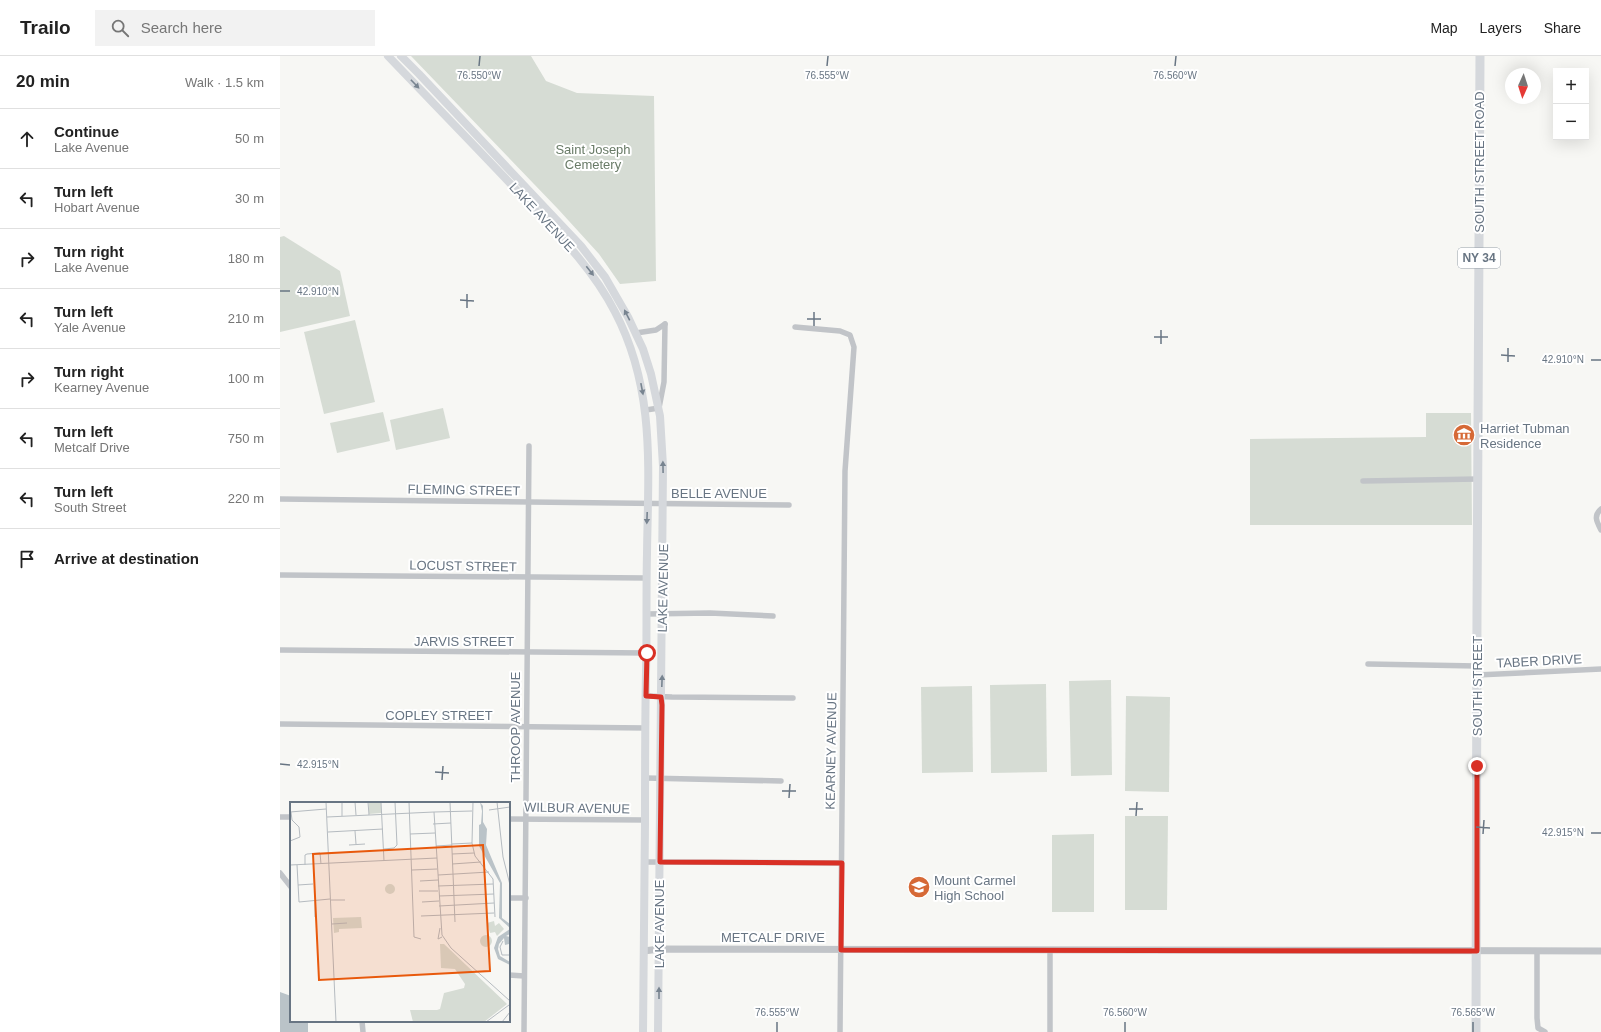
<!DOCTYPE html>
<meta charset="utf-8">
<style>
body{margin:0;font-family:Helvetica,sans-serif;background:#f2f2f2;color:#222}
.controls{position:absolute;right:12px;top:12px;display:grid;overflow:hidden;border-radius:0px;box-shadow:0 4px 16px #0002}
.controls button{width:36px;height:36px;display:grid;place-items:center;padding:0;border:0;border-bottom:1px solid #e0e0e0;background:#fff;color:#222;font:20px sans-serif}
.compass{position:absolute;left:1225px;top:12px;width:36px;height:36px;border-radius:50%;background:#fff;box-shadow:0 4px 16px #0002;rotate:183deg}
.stop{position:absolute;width:12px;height:12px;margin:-9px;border:3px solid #d93025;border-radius:50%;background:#fff}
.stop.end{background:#d93025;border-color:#fff;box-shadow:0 1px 4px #0008}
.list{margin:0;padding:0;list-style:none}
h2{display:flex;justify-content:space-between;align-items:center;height:52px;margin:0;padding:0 16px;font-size:17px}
h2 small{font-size:13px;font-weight:400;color:#767676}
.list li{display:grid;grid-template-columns:26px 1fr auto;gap:12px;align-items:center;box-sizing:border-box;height:60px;padding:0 16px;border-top:1px solid #e0e0e0}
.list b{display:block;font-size:15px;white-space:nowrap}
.list p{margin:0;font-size:13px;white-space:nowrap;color:#767676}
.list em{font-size:13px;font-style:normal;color:#767676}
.icon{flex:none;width:22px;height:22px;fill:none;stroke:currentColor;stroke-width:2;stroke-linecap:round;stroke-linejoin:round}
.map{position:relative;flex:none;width:1321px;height:976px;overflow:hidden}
header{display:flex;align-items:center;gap:24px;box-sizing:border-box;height:56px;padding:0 20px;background:#fff;border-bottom:1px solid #e0e0e0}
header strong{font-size:19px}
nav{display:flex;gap:22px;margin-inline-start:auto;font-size:14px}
.search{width:280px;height:36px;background:#f2f2f2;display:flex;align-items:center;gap:10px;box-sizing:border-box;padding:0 14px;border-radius:0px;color:#767676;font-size:15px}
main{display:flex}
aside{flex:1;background:#fff}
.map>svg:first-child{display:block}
.green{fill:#d6dcd4}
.water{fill:#bac3c8}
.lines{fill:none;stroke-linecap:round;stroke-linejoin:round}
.minor{stroke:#c1c4c8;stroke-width:5.5}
.tertiary{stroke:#c1c4c8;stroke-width:7}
.secondary{stroke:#d5d8dc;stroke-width:8}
.primary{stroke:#d5d8dc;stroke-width:9}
.oneway{fill:#788490}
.route{stroke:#d93025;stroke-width:5}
.ticks{fill:none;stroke:#687583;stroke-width:1.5}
.labels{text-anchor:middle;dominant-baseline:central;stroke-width:4;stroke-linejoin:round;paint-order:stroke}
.shield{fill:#fff;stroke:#959ea8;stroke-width:1}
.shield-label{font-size:12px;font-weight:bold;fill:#687583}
.park-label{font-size:13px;fill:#697b67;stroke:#fff}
.street-label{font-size:13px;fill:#687583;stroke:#fff}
.poi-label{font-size:13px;fill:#687583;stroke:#fff;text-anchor:start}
.inset-road{fill:none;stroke:#b5bbc0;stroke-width:1}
.view{fill:#e8590c;fill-opacity:0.15;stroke:#e8590c;stroke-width:2}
.inset-edge{fill:none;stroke:#687583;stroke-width:2}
.ticks-label{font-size:10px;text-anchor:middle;fill:#687583;stroke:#fff;stroke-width:4;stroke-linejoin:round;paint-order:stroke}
</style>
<header>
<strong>Trailo</strong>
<div class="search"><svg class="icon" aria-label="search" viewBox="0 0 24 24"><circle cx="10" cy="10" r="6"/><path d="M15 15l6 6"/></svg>Search here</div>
<nav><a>Map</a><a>Layers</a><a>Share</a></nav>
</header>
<main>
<aside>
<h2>20 min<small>Walk · 1.5 km</small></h2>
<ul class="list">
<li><svg class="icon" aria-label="ahead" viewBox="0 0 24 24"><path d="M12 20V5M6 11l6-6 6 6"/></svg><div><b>Continue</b><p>Lake Avenue</p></div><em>50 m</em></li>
<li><svg class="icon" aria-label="left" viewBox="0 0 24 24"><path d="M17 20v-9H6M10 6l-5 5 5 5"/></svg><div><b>Turn left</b><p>Hobart Avenue</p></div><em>30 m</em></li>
<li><svg class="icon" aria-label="right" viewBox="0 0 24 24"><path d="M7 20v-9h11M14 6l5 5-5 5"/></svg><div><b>Turn right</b><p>Lake Avenue</p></div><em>180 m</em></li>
<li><svg class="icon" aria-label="left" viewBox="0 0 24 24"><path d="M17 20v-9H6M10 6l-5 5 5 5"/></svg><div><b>Turn left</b><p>Yale Avenue</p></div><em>210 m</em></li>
<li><svg class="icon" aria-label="right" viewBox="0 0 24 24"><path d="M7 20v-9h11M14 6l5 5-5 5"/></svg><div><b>Turn right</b><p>Kearney Avenue</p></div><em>100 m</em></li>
<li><svg class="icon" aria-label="left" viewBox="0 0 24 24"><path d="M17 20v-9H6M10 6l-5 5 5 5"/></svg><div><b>Turn left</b><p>Metcalf Drive</p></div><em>750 m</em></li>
<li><svg class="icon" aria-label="left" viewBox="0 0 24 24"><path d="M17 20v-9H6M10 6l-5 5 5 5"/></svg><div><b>Turn left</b><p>South Street</p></div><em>220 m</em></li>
<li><svg class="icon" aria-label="arrive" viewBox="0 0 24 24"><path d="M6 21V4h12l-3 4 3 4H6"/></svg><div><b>Arrive at destination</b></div></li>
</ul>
</aside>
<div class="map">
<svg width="1321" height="976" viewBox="0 0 1321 976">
<rect width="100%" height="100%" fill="#f7f7f4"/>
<g class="green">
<path d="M131 0H251L266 25 297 37 374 40 376 225 340 228 319 198 278 153Z"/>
<path d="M4 180 60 215 70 260 0 276V181Z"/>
<path d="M75 264 95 346 44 358 24 276Z"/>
<path d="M163 352 170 382 116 394 110 364Z"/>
<path d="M103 356 110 385 57 397 50 367Z"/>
<path d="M1146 357H1191L1192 469H970V383L1146 381Z"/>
<path d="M831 624 832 719 791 720 789 625Z"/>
<path d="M766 628 767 716 711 717 710 629Z"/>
<path d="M692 630 693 716 642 717 641 631Z"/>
<path d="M846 640 890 641 889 736 845 735Z"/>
<path d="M845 760H888L887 854H845Z"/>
<path d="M814 778V856H772V779Z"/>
</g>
<path class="water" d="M0 936 11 940V965H28V976H0Z"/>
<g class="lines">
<g class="minor">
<path d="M515 271 560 275 570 279 574 291 565 415 560 976"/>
<path d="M356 277 376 274 385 268"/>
<path d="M366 354 379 352 384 326 385 268"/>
<path d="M1083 425 1198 423"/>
<path d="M0 443 509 449"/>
<path d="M1321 453C1313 460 1317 466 1321 474"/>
<path d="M0 519 366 522"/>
<path d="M367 558 430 557 493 560"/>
<path d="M0 594 367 597"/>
<path d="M1088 608 1197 610"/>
<path d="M1197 619 1321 613"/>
<path d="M366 640 392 641 513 642"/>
<path d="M0 668 366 672"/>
<path d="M365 722 501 725"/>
<path d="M0 761H11"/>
<path d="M229 763 365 764"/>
<path d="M365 806 561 807"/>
<path d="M0 817 11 831"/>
<path d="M229 842H246"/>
<path d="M1257 895V962L1258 972 1265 976"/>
<path d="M229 919 244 920"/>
<path d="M82 965 83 976"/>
<path d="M244 976 249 390"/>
<path d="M770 976V894"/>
</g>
<path class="tertiary" d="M364 895 379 893 1321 895"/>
<g class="secondary">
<path d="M108 0C154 48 200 95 245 143 279 179 313 213 335 256 376 334 368 414 367 498 366 537 367 577 366 616 365 666 365 716 365 767 365 836 364 906 363 976"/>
<path d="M121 0 139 18 301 190 325 221 348 261 363 293 371 318 380 360 383 410 378 976"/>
</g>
<path class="primary" d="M1196 976 1197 556 1200 0"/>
</g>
<defs><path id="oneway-solid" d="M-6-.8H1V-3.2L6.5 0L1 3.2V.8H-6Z"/></defs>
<g class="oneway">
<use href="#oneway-solid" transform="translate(135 28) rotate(46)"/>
<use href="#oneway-solid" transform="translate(310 215) rotate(52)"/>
<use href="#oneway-solid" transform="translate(347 259) rotate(-117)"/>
<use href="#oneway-solid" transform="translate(362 333) rotate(79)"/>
<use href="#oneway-solid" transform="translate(383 411) rotate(-91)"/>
<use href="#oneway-solid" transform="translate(367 462) rotate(92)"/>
<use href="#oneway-solid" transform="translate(382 625) rotate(-88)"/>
<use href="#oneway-solid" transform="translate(379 937) rotate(-90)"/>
</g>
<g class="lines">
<path class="route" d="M367 597 366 640 381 641 382 649 380 806 562 807 561 894 1197 895V710"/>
</g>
<path class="ticks" d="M199 10 200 0M547 10 548 0M895 10 896 0M0 235H10M180 244 194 245M187 252V238M527 263H541M534 270V256M874 281H888M881 288V274M1221 299 1235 300M1311 304H1321M1228 306V292M0 708 10 709M155 716 169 717M162 724 163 710M502 735H516M509 742 510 728M849 753H863M856 760 857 746M1196 771 1210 772M1311 777H1321M1203 778 1204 764M497 976V966M845 976V966M1193 976V966"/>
<defs>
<g id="museum-disc" transform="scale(1.15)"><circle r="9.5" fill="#d66936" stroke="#fff"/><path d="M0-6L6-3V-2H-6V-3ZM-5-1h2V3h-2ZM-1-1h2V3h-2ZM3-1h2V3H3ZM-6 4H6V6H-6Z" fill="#fff"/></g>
<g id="school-disc" transform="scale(1.15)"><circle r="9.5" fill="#d66936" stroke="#fff"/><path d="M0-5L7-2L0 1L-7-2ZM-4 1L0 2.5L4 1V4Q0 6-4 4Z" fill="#fff"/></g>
</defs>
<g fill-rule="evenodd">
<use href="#museum-disc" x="1184" y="379"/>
<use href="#school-disc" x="639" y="831"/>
</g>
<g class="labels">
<rect class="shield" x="1178" y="192" width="42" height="20" rx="3"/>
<g class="shield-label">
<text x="1199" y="202">NY 34</text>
</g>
<g class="park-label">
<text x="313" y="93">Saint Joseph<tspan x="313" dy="15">Cemetery</tspan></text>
</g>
<g class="street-label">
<text transform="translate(1199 106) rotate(-90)">SOUTH STREET ROAD</text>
<text transform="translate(262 161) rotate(47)">LAKE AVENUE</text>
<text transform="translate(184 434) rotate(1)">FLEMING STREET</text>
<text x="439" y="437">BELLE AVENUE</text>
<text transform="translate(183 510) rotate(1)">LOCUST STREET</text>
<text transform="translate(383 532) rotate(-89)">LAKE AVENUE</text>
<text x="184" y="585">JARVIS STREET</text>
<text transform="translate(1259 605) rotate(-3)">TABER DRIVE</text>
<text transform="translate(1197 630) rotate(-90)">SOUTH STREET</text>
<text x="159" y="659">COPLEY STREET</text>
<text transform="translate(235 671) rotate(-90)">THROOP AVENUE</text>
<text transform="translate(551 695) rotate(-89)">KEARNEY AVENUE</text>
<text transform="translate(297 752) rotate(1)">WILBUR AVENUE</text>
<text transform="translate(379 868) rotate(-90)">LAKE AVENUE</text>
<text x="493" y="881">METCALF DRIVE</text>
</g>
<g class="poi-label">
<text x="1200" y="372">Harriet Tubman<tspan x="1200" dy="15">Residence</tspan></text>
<text x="654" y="824">Mount Carmel<tspan x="654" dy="15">High School</tspan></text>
</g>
</g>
<g transform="translate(10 746)">
<rect width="220" height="220" fill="#f7f7f4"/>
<path d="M79 0H91V11L79 12ZM95 87a5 5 0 1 1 10 0a5 5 0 1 1-10 0ZM71 115 72 126 49 127V130L44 131 43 116ZM204 119 205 124 209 121 214 127 207 134 205 130 200 131 197 121ZM190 139a6 6 0 1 1 12 0a6 6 0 1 1-12 0ZM150 142H154L217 202 194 220H123L120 208H147L150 207 154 191 174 186 175 182 165 167 151 166Z" fill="#d6dcd4"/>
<path d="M190 0 193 4V20L197 27 196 43 212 81V116L220 122V126L209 116 210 81 189 44V23L191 22 192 9ZM220 127V132L216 134 220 135 219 142 215 143 214 136 209 142 208 147 210 154 220 160V163L208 157 204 146 208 135Z" fill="#bac3c8"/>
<path class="inset-road" d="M36 0 46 220M52 0V14M65 0 66 13M78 0 79 13M91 0 94 59M119 0 124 135 131 137M160 0 165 120M183 0 182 41 185 54 203 77 205 115M207 0 213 55 220 83M199 8 220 5M0 10 36 7M144 10 182 9M37 15 144 10 152 133 161 146 220 199M143 22 161 21M65 29 66 42M38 30 93 27M120 32 145 31M0 39 10 35 9 25 2 18 1 10M162 42 182 41M59 43 75 42M146 44 162 43M94 47 104 46 107 43 105 0M162 52 184 51M162 62 191 60M0 63 147 56M7 63 9 100 40 97M15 63V53L17 52 30 51 31 62M122 68 147 67M148 73 199 70M130 79 148 78M8 83 23 82M148 84 203 82M129 89H148M149 94 204 92M41 98H55M25 99V115M132 100 149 99M149 104 204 101M131 114 204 111M42 122 57 121M150 126 148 137 152 135M213 139 210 145 212 153H220M196 220 219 203M212 220 220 210"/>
<path class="view" d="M193 43 200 169 29 178 23 52Z"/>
<rect width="220" height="220" class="inset-edge"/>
</g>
<g class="ticks-label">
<text x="199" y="23">76.550°W</text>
<text x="547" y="23">76.555°W</text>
<text x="895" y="23">76.560°W</text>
<text x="38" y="239">42.910°N</text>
<text x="1283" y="307">42.910°N</text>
<text x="38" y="712">42.915°N</text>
<text x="1283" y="780">42.915°N</text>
<text x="497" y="960">76.555°W</text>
<text x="845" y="960">76.560°W</text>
<text x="1193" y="960">76.565°W</text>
</g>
</svg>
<div class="controls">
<button>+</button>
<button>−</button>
</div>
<svg class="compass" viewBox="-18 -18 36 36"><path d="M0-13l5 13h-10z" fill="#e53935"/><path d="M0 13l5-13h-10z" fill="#767676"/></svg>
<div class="stop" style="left:367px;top:597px"></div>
<div class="stop end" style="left:1197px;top:710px"></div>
</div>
</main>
